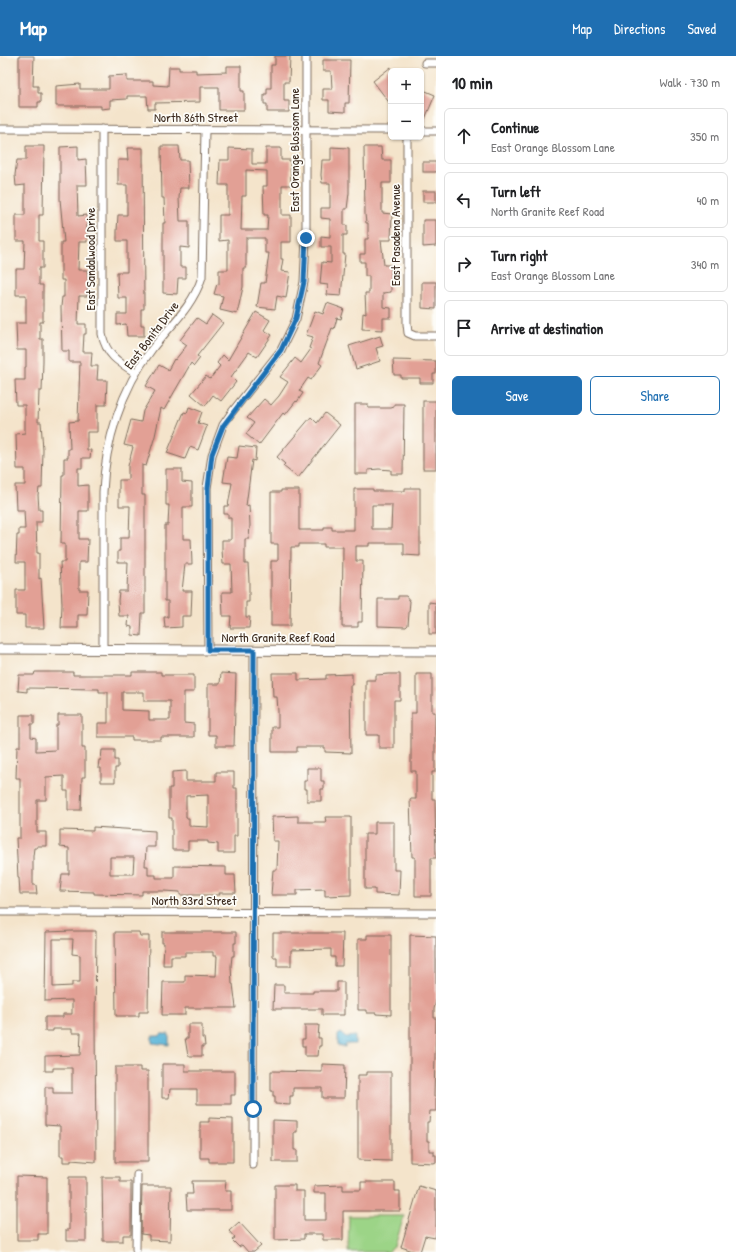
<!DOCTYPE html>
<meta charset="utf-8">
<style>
body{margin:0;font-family:"Patrick Hand",sans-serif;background:#f6f6f6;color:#202124}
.controls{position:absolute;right:12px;top:12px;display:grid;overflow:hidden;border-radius:6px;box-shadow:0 1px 3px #0004}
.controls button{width:36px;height:36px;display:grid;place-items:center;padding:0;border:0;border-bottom:1px solid #e0e0e0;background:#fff;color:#202124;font:20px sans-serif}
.stop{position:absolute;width:12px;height:12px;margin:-9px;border:3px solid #1f6fb2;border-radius:50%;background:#fff}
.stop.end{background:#1f6fb2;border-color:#fff;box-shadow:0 1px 4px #0008}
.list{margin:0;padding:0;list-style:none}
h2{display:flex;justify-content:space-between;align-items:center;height:52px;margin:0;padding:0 16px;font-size:17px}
h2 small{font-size:13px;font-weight:400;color:#757577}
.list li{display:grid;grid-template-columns:26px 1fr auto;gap:12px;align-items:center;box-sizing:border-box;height:56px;margin:0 8px 8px;padding:0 8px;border:1px solid #e0e0e0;border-radius:6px}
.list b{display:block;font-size:15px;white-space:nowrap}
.list p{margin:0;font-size:13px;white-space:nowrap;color:#757577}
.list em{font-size:13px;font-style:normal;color:#757577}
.actions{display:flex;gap:8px;padding:12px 16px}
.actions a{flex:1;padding:9px 0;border:1px solid #1f6fb2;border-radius:6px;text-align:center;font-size:14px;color:#1f6fb2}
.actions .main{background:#1f6fb2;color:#fff}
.icon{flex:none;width:22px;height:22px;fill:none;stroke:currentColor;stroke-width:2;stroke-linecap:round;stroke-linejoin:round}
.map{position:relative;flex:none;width:436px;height:1196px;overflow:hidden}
header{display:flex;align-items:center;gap:24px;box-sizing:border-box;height:56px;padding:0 20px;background:#1f6fb2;color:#fff}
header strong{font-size:19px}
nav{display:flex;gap:22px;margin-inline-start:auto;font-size:14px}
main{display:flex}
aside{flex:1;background:#fff}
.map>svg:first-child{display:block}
.green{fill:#9cd487;stroke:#6c7f52}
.water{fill:#5ab5d8;stroke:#4a707b}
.building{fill:#e2a095;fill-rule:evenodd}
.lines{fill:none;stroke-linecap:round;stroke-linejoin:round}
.minor-casing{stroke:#7c6b5b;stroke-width:9}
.tertiary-casing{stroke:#7c6b5b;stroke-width:11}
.minor{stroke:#fff;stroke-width:7}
.tertiary{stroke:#fff;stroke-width:9}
.route{stroke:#1f6fb2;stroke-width:5}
.labels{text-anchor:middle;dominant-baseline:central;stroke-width:3.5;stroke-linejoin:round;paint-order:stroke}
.street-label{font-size:13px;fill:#3b2a1e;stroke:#fdfcf7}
</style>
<header>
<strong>Map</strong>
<nav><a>Map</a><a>Directions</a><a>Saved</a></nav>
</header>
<main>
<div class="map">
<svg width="436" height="1196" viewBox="0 0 436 1196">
<rect width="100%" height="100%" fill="#fdfcf7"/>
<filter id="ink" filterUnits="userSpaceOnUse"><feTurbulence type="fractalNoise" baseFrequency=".025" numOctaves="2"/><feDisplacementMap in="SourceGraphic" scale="8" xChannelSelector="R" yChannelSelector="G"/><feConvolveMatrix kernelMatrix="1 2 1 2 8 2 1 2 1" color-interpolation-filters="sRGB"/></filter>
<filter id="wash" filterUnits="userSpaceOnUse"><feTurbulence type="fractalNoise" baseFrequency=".012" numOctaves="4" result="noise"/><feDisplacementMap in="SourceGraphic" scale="16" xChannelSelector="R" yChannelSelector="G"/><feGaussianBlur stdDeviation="0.9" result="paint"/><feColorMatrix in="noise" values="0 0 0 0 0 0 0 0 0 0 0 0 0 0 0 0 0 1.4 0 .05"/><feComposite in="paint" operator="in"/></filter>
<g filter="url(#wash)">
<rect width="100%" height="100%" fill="#f4e4cb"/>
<path class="green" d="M349 1160H404L395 1190 388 1196H348Z"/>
<g class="water">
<path d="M341 977 346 981 355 980V988H346L345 991 338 990V979Z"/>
<path d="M161 978H169V989L152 987V980H160Z"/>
</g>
<g id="blocks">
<g class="building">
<path d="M19 0H34L33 30H38V37H41V46H38V51H19Z"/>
<path d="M275 0H290L289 26H284V45H289V56H267V48H264V38H267V32H271V9H275Z"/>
<path d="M323 4H350L349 47H345V56L329 55V44H323V33H332L331 15H323Z"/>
<path d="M227 10H241V35H244V54H219V31H200V46L155 47V53H148L147 40H127V43L110 44V52L101 53V50H56V30L80 28V33H109V20L127 19V25H153V29L168 30 169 11H179V14H196V17L227 16Z"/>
<path d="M391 11V49L373 25Z"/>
<path d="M421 33 435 39 422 70H421Z"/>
<path d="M26 90H44L43 159H39V185H43V212H39V229H43V266H40V283H43V305L42 335H39L38 366H41L43 394 42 432H39L38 439 39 454H42V466H36L37 497H39V523L41 522 44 572H25V559H16V534H25V506H16L17 479H19V473H25L24 454H16L15 429H25V413H17L16 378 25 377V349H16L15 324H25V311H26V294H17L16 267H26V239H16V213H24L25 185H16V159H25V129L16 130 15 119 17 104H26Z"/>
<path d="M78 90V104L86 103 87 129H77L78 160 87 159V186H79L78 214H87L88 224 87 240H79L78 268H86V278H84L83 296H92L91 310H98L97 324H107L106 349H97V376H87V394H91L90 402H82V412H78V430L88 429V455H79V483H88L87 506H79V534H88L87 559H78V572H61L62 548 60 506H65V488H61L62 419H64V402H68V393H70L69 366 78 365 80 306H69V295H62L61 251 62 241H64V224H61V186H64L60 143V91Z"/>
<path d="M161 90H179L180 104H188L189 132H180L179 142 180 165H189V192L180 191V211H186V222H178L177 238 163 237V167H165L164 142H162Z"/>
<path d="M331 91 349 92V137L347 153H344V169H347V179H343V198H345L341 240 327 239 328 229 320 228 322 206 331 207V191H321V180L330 181V163L321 162V152H330V127H322L321 119 322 104H331Z"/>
<path d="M364 91H381L382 104H391V127H382V157L392 158 391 184H381L384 209H391V236L383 237V251L391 252V262H383V274L362 273 363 257 366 258 365 237H369V220H365V206H360V198H365V183H368V167H366L365 158Z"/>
<path d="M127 92H143L144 253H141V269H144V280H127L126 268 117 269V258H127V242H118L117 216H127V185H117V175L118 159H127V129H118V104H128Z"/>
<path d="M229 92 252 93V108H266V92H281V104H290L291 129H282V159H291V186H281V203H283L281 215 290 216 286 242 277 240 275 253 257 251 261 227H265L269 197H265V182H246V212H243V231L237 258 220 254 223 240 214 238 217 228 219 229V214H228V184L219 185V159H228V129H219L220 104H229ZM246 114 267 115V130H263L264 159H268L267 174H241L242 140H246Z"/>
<rect x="423" y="106" width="13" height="10"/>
<rect x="423" y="135" width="13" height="11"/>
<path d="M423 164H436V190L423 191Z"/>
<path d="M422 226H436V253L422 252Z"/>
<path d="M327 247 344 253 341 263 337 262 334 273 332 272 319 307 322 309 311 324 308 322 299 335 303 337 297 346 296 345 285 359 283 357 259 389 246 378 254 367 247 362 264 343 271 349 279 340 288 326 280 321 295 302 301 307 311 293 309 292 313 281 306 279 315 255 323 258Z"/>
<path d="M256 256 270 264 264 274 272 279 257 301 249 296 231 321 236 326 221 345 213 339 205 350 191 338 206 320 210 323 220 310 217 307 223 299 228 304Z"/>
<path d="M212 259 223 267 197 300 200 302 194 310 191 307 164 354 161 352 155 380 146 410 142 409V439H145V557H142L141 580 132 579V571L128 570 129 560H119L118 545 119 535H127L128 506H118V495H120V482H129L130 450H119V424H128V410L133 391 124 389 131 364 141 366 143 355 155 335 146 330 159 309 168 314 174 303 175 304 187 289 180 284 197 262 206 268Z"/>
<path d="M380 280 383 290 376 292 380 305 356 313 349 290Z"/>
<path d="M393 304 436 305V318H433V327H420V322H401V319H394Z"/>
<rect x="423" y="345" width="13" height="68"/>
<path d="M355 348H368V352H391L394 351V348H404L403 418H391V414L379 413 368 414V418H355Z"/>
<path d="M189 351 202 356 198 367 207 370 198 394 190 391 185 403 167 397 184 356 187 357Z"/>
<path d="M325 357 340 369 298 422 283 410 285 408 277 401 311 361 317 367Z"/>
<path d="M239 390 256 392 255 405 252 404 246 450 249 449 250 469 249 483H245V508H248L249 525V546H246V561H250L249 572H230L231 560H223L222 536H232L231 508H223L222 494V484H231V462H228V458H224V450H228L232 427 223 426 227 401 237 402Z"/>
<path d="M166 413H182V426L192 427V451H183V483H191L192 508H185L182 535H192L191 560H182V571L165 572 164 561H168V545H165V469H168L169 449H166Z"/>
<path d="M405 432H420V500L404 499V487H369V490H356V505H363L362 566H358V571H342L343 491H324V488H299V491H291L290 570H271V505H278V488H271V436H281V434H299V474H324V471H332V474H354V433H373V435H405ZM372 449H392L391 473H372Z"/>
<path d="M398 540H406L410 545 408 569 406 571 378 570V543H398Z"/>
<path d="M429 546 436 547V578H429Z"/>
<path d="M35 616H73V619H132V616H161V619H194V636H184V667L194 668V681H161V684H132V681H98V667H108V636H99V633L27 632V636L18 635 19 619H34ZM122 636H144V645H170V664H149V655L122 654Z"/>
<path d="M221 617 236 618 234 690H216V679H208V628H220Z"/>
<path d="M272 617H298V624L326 623V619L352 618V629H350L351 697 325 696V691H297V696H272V671H278V655L277 641H273Z"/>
<path d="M389 618H400V644H394V692H379V679H366V624H376V619Z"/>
<path d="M416 618H432V656H435V716H432V743H435L436 802H431V840H415V801H412L410 743H416V715H411V657H416Z"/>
<path d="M20 659H34V668H31V681L36 682V695L56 694V669H58V659H82V692H85V721H82L81 754H68V735H64V720L46 721V744H37V776H46V790H37V792H34L33 800V829H36L37 838H20L19 822H18L16 782H20V722H16L17 691H20Z"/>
<path d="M102 694H115V704H118V712H115V726H101V712H98L99 704H101Z"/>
<path d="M307 712H321V725H324V733H321V745H307V733H304V725H307Z"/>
<path d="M186 715V725H216V716H234V732H237V780H234V797H218V788L208 787V785H188V794H172V762H169V732H172V716ZM208 739V771L189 770V762H186V740Z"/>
<path d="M298 760V766H326L325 761H351V839L325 840V833L297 834V839H271L273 814H277L278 785H273L272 761Z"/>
<path d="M375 766H394V814H400L399 839 375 838V833H365V778H375Z"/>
<path d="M93 771 155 775V791H146L145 810H148V819H156V822H174V810L226 811V819H235L236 837H219L220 839H180V836L164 835H142V839L94 838V836L60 835 62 818H69V792L60 791V774L93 775ZM110 801H134L133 818H110Z"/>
<path d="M73 875H96L95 966 96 1106 71 1104V1106H63V1100H60V1070L45 1069V1031H53V1037H72V1012H53V1015H45V1000L80 999 81 977H72V973H53V975H45V961H63V958H72V944L45 945 46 876ZM53 883H73L72 898 80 899V926H72V930L53 931Z"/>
<path d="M115 876H139L140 880H149L148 956H139V960H116Z"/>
<path d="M162 876H236V887H234V900H232L231 910 232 928H233L236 952H185V959H162L163 926H185V919L216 920 217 900H213V896H185V900H171V909H163L164 887H162Z"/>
<path d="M273 877H343L342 910H335V901H331V893L291 894V910H277V901H273Z"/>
<path d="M367 879H391V959L376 958V957H367V954H358V883H367Z"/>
<path d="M410 879 436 880V945L434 953V962H436L434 1041H436V1055H430L429 1066H427V1085H429V1095H434V1099H436V1106L434 1107 410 1106Z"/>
<path d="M337 926H344V959H322V953H273L274 929H284V937H313V935H337Z"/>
<path d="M188 968H202V982H204L205 990H202V1000H188L185 982H188Z"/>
<path d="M305 969H319L318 982H321V990H319L318 1000H305V990H302V983H305Z"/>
<path d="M162 1008H185V1015H235V1039H231V1048H197V1033H170L169 1042H162Z"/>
<path d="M322 1008 345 1009 344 1042H322V1032H293V1040H290V1049L275 1048V1040H273V1035H271V1015L322 1016Z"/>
<path d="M115 1011H140V1015H148V1106H115Z"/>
<path d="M367 1016H391V1105L358 1104V1019H367Z"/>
<path d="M209 1062 233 1063V1106H209V1102H200V1066H209Z"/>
<path d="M273 1064 297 1065V1076H294V1094H297V1106H273Z"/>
<path d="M17 1120 47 1121V1178H38V1184H17Z"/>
<path d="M69 1121H86V1185H66V1174H69Z"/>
<path d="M102 1121H120V1126H131V1179H123V1185H103Z"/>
<path d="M192 1125H226L225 1135H231V1154H187L186 1138H193Z"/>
<path d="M361 1126H395V1135H400V1155H343V1184H323V1178H304V1183L275 1184V1129H295V1135H304V1164H326V1137H314V1130L343 1129V1134H361Z"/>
<path d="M142 1130H171L170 1185 149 1184V1179L141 1178Z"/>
<path d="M419 1130 436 1135V1178L435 1182 425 1180 420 1196H416L401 1191Z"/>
<path d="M239 1166 261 1190 254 1196H248L242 1189 239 1191 232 1184 235 1182 229 1175Z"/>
</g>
</g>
</g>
<g filter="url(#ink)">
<use href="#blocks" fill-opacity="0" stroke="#7c6b5b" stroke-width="1"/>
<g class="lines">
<g class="minor-casing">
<g id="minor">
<path d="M425 7H436"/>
<path d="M0 73 391 74"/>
<path d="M102 73V278C106 299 118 306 136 317"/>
<path d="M421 75H436"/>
<path d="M407 81V268L408 277 415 280H436"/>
<path d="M103 593V436C105 387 121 333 152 293 170 270 193 250 202 221L205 74"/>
<path d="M208 594 207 432 212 399 223 369 232 356 281 294 296 263 304 226 306 182V0"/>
<path d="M0 856 436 857"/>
<path d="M253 1109 254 594"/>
<path d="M136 1193 137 1119"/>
</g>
</g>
<g class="tertiary-casing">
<path id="tertiary" d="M0 593 436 595"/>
</g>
<use href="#minor" class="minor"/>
<use href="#tertiary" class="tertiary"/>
</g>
</g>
<g class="lines" filter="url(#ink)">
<path class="route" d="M253 1053 254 594H208V432L212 398 223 370 281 294 296 262 304 226 306 182"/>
</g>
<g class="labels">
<g class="street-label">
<text x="196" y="61">North 86th Street</text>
<text transform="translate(294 94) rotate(-90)">East Orange Blossom Lane</text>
<text transform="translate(395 179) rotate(-90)">East Pasadena Avenue</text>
<text transform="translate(90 203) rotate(-90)">East Sandalwood Drive</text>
<text transform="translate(151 279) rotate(-53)">East Bonita Drive</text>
<text x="278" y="581">North Granite Reef Road</text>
<text x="194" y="844">North 83rd Street</text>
</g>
</g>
</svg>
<div class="controls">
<button>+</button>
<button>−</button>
</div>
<div class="stop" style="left:253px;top:1053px"></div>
<div class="stop end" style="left:306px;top:182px"></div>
</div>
<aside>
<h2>10 min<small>Walk · 730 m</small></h2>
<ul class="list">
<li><svg class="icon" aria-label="ahead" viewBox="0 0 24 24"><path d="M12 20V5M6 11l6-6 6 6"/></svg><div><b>Continue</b><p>East Orange Blossom Lane</p></div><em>350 m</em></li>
<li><svg class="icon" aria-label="left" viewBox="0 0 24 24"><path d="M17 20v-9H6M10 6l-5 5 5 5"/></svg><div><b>Turn left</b><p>North Granite Reef Road</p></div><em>40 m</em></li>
<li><svg class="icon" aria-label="right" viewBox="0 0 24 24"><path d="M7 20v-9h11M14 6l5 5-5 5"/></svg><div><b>Turn right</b><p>East Orange Blossom Lane</p></div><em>340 m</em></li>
<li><svg class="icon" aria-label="arrive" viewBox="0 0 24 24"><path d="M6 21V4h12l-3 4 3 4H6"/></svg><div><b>Arrive at destination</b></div></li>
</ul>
<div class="actions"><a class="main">Save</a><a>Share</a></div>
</aside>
</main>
